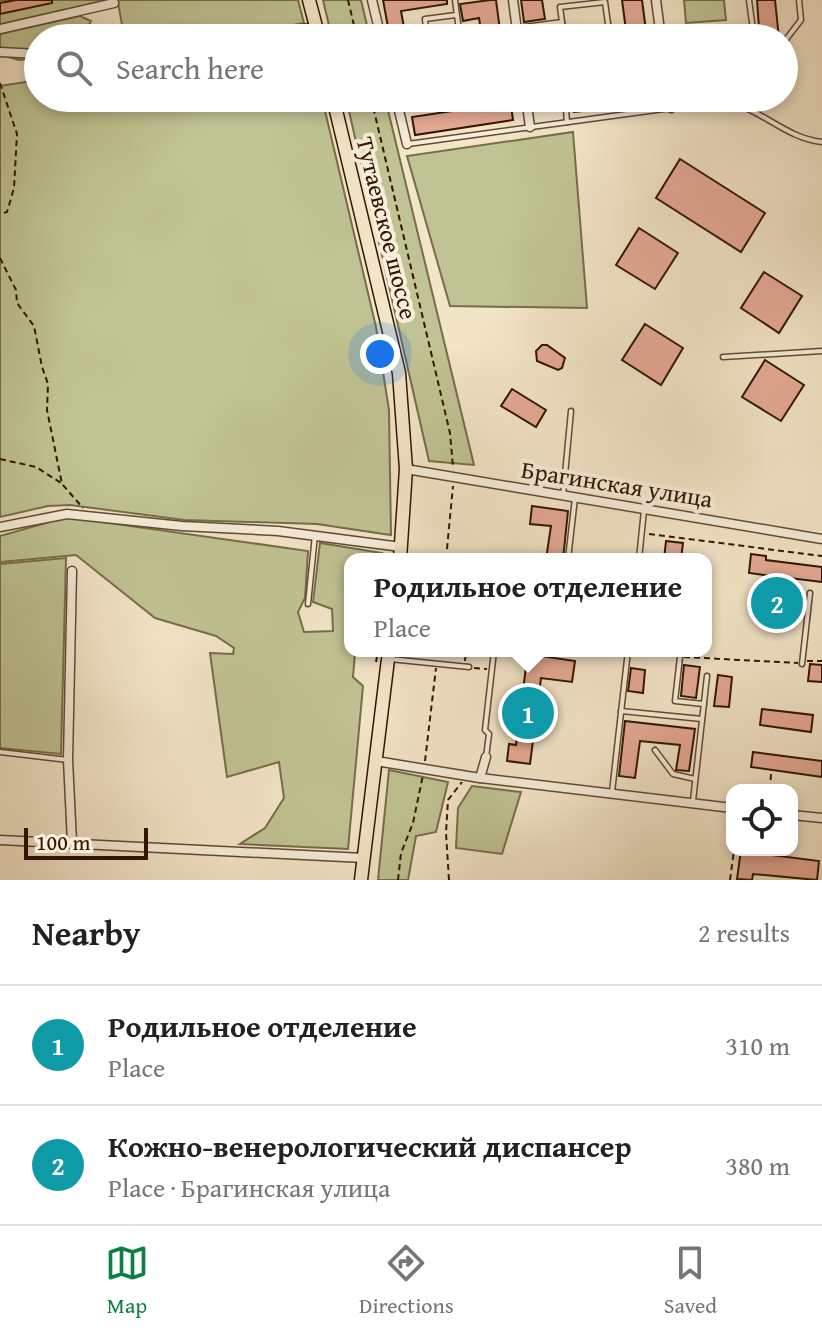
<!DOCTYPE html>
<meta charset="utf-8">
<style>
body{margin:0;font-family:"Gentium Book Plus",serif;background:#f6f6f6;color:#222}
.controls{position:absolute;right:24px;bottom:24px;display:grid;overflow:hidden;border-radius:16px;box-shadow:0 4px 12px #0003}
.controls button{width:72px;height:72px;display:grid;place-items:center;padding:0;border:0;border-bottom:2px solid #e0e0e0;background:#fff;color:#222;font:40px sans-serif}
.scale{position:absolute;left:24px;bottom:20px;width:124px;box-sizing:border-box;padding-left:8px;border:4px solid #311500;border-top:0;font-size:22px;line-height:28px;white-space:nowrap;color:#311500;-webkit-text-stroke:6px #f7eedb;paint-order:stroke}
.you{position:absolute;left:380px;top:354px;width:28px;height:28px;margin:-20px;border:6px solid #fff;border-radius:50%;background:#1a73e8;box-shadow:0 0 0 12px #1a73e833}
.badge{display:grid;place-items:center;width:52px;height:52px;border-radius:50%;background:#0b8043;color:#fff;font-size:26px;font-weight:700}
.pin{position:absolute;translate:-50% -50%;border:4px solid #fff;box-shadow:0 2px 8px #0006}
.popup{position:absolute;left:344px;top:553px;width:368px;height:104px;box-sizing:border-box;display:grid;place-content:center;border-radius:16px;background:#fff;filter:drop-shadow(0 2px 6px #0005);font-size:26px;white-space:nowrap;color:#767676}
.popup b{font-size:30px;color:#222}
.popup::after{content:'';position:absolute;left:50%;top:100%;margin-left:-16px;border:16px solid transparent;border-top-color:#fff}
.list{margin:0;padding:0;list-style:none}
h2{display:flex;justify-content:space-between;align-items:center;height:104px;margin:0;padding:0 32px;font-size:34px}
h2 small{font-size:26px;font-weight:400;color:#767676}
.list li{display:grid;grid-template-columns:52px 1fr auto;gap:24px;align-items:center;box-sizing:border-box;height:120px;padding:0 32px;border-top:2px solid #e0e0e0}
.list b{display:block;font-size:30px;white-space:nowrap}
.list p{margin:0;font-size:26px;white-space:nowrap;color:#767676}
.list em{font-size:26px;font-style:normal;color:#767676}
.icon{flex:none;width:44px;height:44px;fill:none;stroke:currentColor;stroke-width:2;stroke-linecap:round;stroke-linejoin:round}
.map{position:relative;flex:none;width:822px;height:880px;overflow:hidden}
.search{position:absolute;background:#fff;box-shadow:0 4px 12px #0003;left:24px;right:24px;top:24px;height:88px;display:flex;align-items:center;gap:20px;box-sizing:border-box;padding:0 28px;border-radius:44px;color:#767676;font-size:30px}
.sheet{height:344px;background:#fff}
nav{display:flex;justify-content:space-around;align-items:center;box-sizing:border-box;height:112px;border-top:2px solid #e0e0e0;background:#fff;font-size:22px;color:#767676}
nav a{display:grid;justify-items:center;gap:4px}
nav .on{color:#0b8043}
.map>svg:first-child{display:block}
.green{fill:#c0c393;stroke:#786c4a;stroke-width:2}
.building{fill:#e5a994;stroke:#311500;stroke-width:2}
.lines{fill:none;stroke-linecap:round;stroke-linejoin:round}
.service-casing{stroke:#624932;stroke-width:7}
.minor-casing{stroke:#624932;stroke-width:11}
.primary-casing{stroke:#311500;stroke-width:15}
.path{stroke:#311500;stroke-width:2;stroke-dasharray:6 4;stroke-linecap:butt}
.service{stroke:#f7eedb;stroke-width:4}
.minor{stroke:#f7eedb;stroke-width:8}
.primary{stroke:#f3e5c8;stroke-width:12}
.labels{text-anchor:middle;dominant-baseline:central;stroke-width:8;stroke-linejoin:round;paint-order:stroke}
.street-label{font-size:24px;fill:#311500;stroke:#f7eedb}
</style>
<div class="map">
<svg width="822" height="880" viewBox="0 0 822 880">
<rect width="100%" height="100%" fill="#f3e5c8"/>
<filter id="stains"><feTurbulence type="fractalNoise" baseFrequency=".0025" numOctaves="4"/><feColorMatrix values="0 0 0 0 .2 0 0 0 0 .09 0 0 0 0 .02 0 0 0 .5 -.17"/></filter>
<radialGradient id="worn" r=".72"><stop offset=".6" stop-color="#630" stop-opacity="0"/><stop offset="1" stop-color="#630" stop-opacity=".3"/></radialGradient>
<g class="green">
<path d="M0 0H298L304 23 218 38H38V58L19 60 0 55V34L80 16 91 21 85 33 122 25 118 2 0 30Z"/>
<path d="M323 0H361L370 38H332Z"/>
<path d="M684 0H724L726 20 686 23Z"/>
<path d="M38 80V98H322L376 327 389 410 391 535 317 524 184 520 70 505 48 506 0 517V86Z"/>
<path d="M346 98H385L474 465 429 461Z"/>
<path d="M573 132 587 308 450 306 407 156Z"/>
<path d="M67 517 308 551 305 598 298 612 304 632 333 631 332 609 313 602 320 543 382 553 381 559H350V651H358L355 653 353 677 363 686 348 849 240 844 265 828 284 798 279 762 227 777 210 653 233 654 234 648 216 636 155 618 76 555 0 562V536Z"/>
<path d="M66 558 61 754 0 748V564Z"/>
<path d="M389 770 448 782 436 832 416 836 408 880H378Z"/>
<path d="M472 786 521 792 502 854 456 848 458 808Z"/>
</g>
<g class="building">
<path d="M16 0H52V3L0 14V3Z"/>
<path d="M383 0H447V4L401 11 406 38H390Z"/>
<path d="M490 0H496L501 38H482L479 18 463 21 460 4Z"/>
<path d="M521 0H542L545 19 524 22Z"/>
<path d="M622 0H642L647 38H627Z"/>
<path d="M757 0H775L779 38H753L759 28Z"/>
<path d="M489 98H510L513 120 415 135 412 117 479 107 490 104Z"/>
<path d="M572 98H612L613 108 574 112Z"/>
<path d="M680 159 765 213 741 252 656 198Z"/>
<path d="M639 228 678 253 655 289 616 265Z"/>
<path d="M764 272 802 296 779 333 741 308Z"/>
<path d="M645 324 683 348 661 385 622 360Z"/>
<path d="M542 345H547L565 358 562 368 558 370 537 361 536 351Z"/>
<path d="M765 360 804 385 781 421 742 397Z"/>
<path d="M512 389 546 410 536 427 501 406Z"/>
<path d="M532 506 568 511 563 559H546L551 526 530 524Z"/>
<path d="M666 541 683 543 681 559H664Z"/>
<path d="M751 554 766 556V560L822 567V582L790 578 784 627 765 625 771 576 749 573Z"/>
<path d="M528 651H534V655L575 661 572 682 541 678 530 764 507 761 509 744 516 745Z"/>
<path d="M810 664 822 665V682L808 681Z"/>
<path d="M684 665 700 667 696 698 681 696Z"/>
<path d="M631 668 645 670 643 693 628 691Z"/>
<path d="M718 675 732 677 729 707 714 706Z"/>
<path d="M762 709 813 715 811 732 760 725Z"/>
<path d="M625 721 695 729 689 771 676 770 680 745 640 741 635 778 619 776Z"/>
<path d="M753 752 822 761V777L751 767Z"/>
<path d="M741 850H756V853L819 861 817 880 753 874 752 880 737 879Z"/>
</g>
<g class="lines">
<g class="service-casing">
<g id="service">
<path d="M455 0 460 38"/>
<path d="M562 22 564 38"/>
<path d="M517 28 562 22 560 7 605 2 610 38"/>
<path d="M427 38 425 19 456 15"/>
<path d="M747 38 753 30 749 0"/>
<path d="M784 42 801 20 799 0"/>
<path d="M565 98 567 122"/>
<path d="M720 98C730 105 740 105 750 110 775 122 794 139 822 142"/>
<path d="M732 98 738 100 742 98"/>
<path d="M399 104 445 98"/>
<path d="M408 144 671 108"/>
<path d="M723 357 822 351"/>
<path d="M563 496 571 411"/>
<path d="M568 559 575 498"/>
<path d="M639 559 644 510"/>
<path d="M308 604 315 535"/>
<path d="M680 657 675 701 704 704"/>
<path d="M390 659 469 667"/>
<path d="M802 664 810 593"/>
<path d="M621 711 702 719"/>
<path d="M655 750 673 774 695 779"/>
<path d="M0 752 68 760"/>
<path d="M486 757 489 734 485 730 494 651"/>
<path d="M612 792 628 651"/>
<path d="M693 801 707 676"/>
</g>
</g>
<g class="minor-casing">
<g id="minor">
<path d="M372 0 381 38"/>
<path d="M513 0 518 38"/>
<path d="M656 0 661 38"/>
<path d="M0 29 114 3"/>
<path d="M244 38 316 27"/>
<path d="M0 52 38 54"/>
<path d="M396 98 407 144"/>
<path d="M526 98 530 127"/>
<path d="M670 98 671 108"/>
<path d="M406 469 822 539"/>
<path d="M0 527 67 514 182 526 278 531 401 547"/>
<path d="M72 571 68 760 72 842"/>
<path d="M376 761 480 778 732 808"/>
<path d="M480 778 486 757"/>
<path d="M792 815 822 818"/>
<path d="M0 840 364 858"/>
</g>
</g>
<g class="primary-casing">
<g id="primary">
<path d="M309 0 319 38"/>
<path d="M333 98 399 373 406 469 400 559"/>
<path d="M361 880 389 651"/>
</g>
</g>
<g class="path">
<path d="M348 0 357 38"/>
<path d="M0 83 17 134 14 188 7 212 0 214"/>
<path d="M371 98 450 433 453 467"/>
<path d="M0 258 16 290 17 303 34 326 42 367 48 384 47 410 62 484 83 508"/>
<path d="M0 459 36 467 61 483"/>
<path d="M649 534 822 556"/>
<path d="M446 559 453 486"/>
<path d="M632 652 674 656"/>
<path d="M684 657 798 663"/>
<path d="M465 661 466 651"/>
<path d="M807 661H822"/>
<path d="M376 662 378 651"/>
<path d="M474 668 487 669"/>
<path d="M425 761 436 668"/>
<path d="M770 790 771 774"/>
<path d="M398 880 401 853 413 823 423 775"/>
<path d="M449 880 446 833 448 800 462 782"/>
<path d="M730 880 734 850"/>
</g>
<use href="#service" class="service"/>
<use href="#minor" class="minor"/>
<use href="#primary" class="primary"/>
</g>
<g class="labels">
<g class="street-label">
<text transform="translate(387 228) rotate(76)">Тутаевское шоссе</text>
<text transform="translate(617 484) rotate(9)">Брагинская улица</text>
</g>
</g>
<rect width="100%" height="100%" filter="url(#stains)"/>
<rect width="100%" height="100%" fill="url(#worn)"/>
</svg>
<div class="controls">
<button><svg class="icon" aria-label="locate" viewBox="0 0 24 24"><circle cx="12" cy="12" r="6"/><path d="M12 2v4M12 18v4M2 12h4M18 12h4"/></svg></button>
</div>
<div class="scale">100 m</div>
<div class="you"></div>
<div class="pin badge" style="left:528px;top:713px;background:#0f9aa8">1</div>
<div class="popup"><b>Родильное отделение</b>Place</div>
<div class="pin badge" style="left:777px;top:603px;background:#0f9aa8">2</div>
<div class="search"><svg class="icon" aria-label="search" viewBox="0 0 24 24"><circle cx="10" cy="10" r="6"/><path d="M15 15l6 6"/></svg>Search here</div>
</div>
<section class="sheet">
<h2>Nearby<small>2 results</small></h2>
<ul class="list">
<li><span class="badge" style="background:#0f9aa8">1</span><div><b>Родильное отделение</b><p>Place</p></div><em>310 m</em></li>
<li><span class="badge" style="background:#0f9aa8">2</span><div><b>Кожно-венерологический диспансер</b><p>Place · Брагинская улица</p></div><em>380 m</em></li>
</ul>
</section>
<nav>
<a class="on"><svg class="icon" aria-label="map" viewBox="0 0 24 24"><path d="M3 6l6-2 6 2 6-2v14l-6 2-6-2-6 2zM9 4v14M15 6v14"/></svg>Map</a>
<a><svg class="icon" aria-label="directions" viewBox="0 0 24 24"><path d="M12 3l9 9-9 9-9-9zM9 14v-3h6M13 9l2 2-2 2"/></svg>Directions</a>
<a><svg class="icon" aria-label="saved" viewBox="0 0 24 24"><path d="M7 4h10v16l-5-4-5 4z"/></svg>Saved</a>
</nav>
